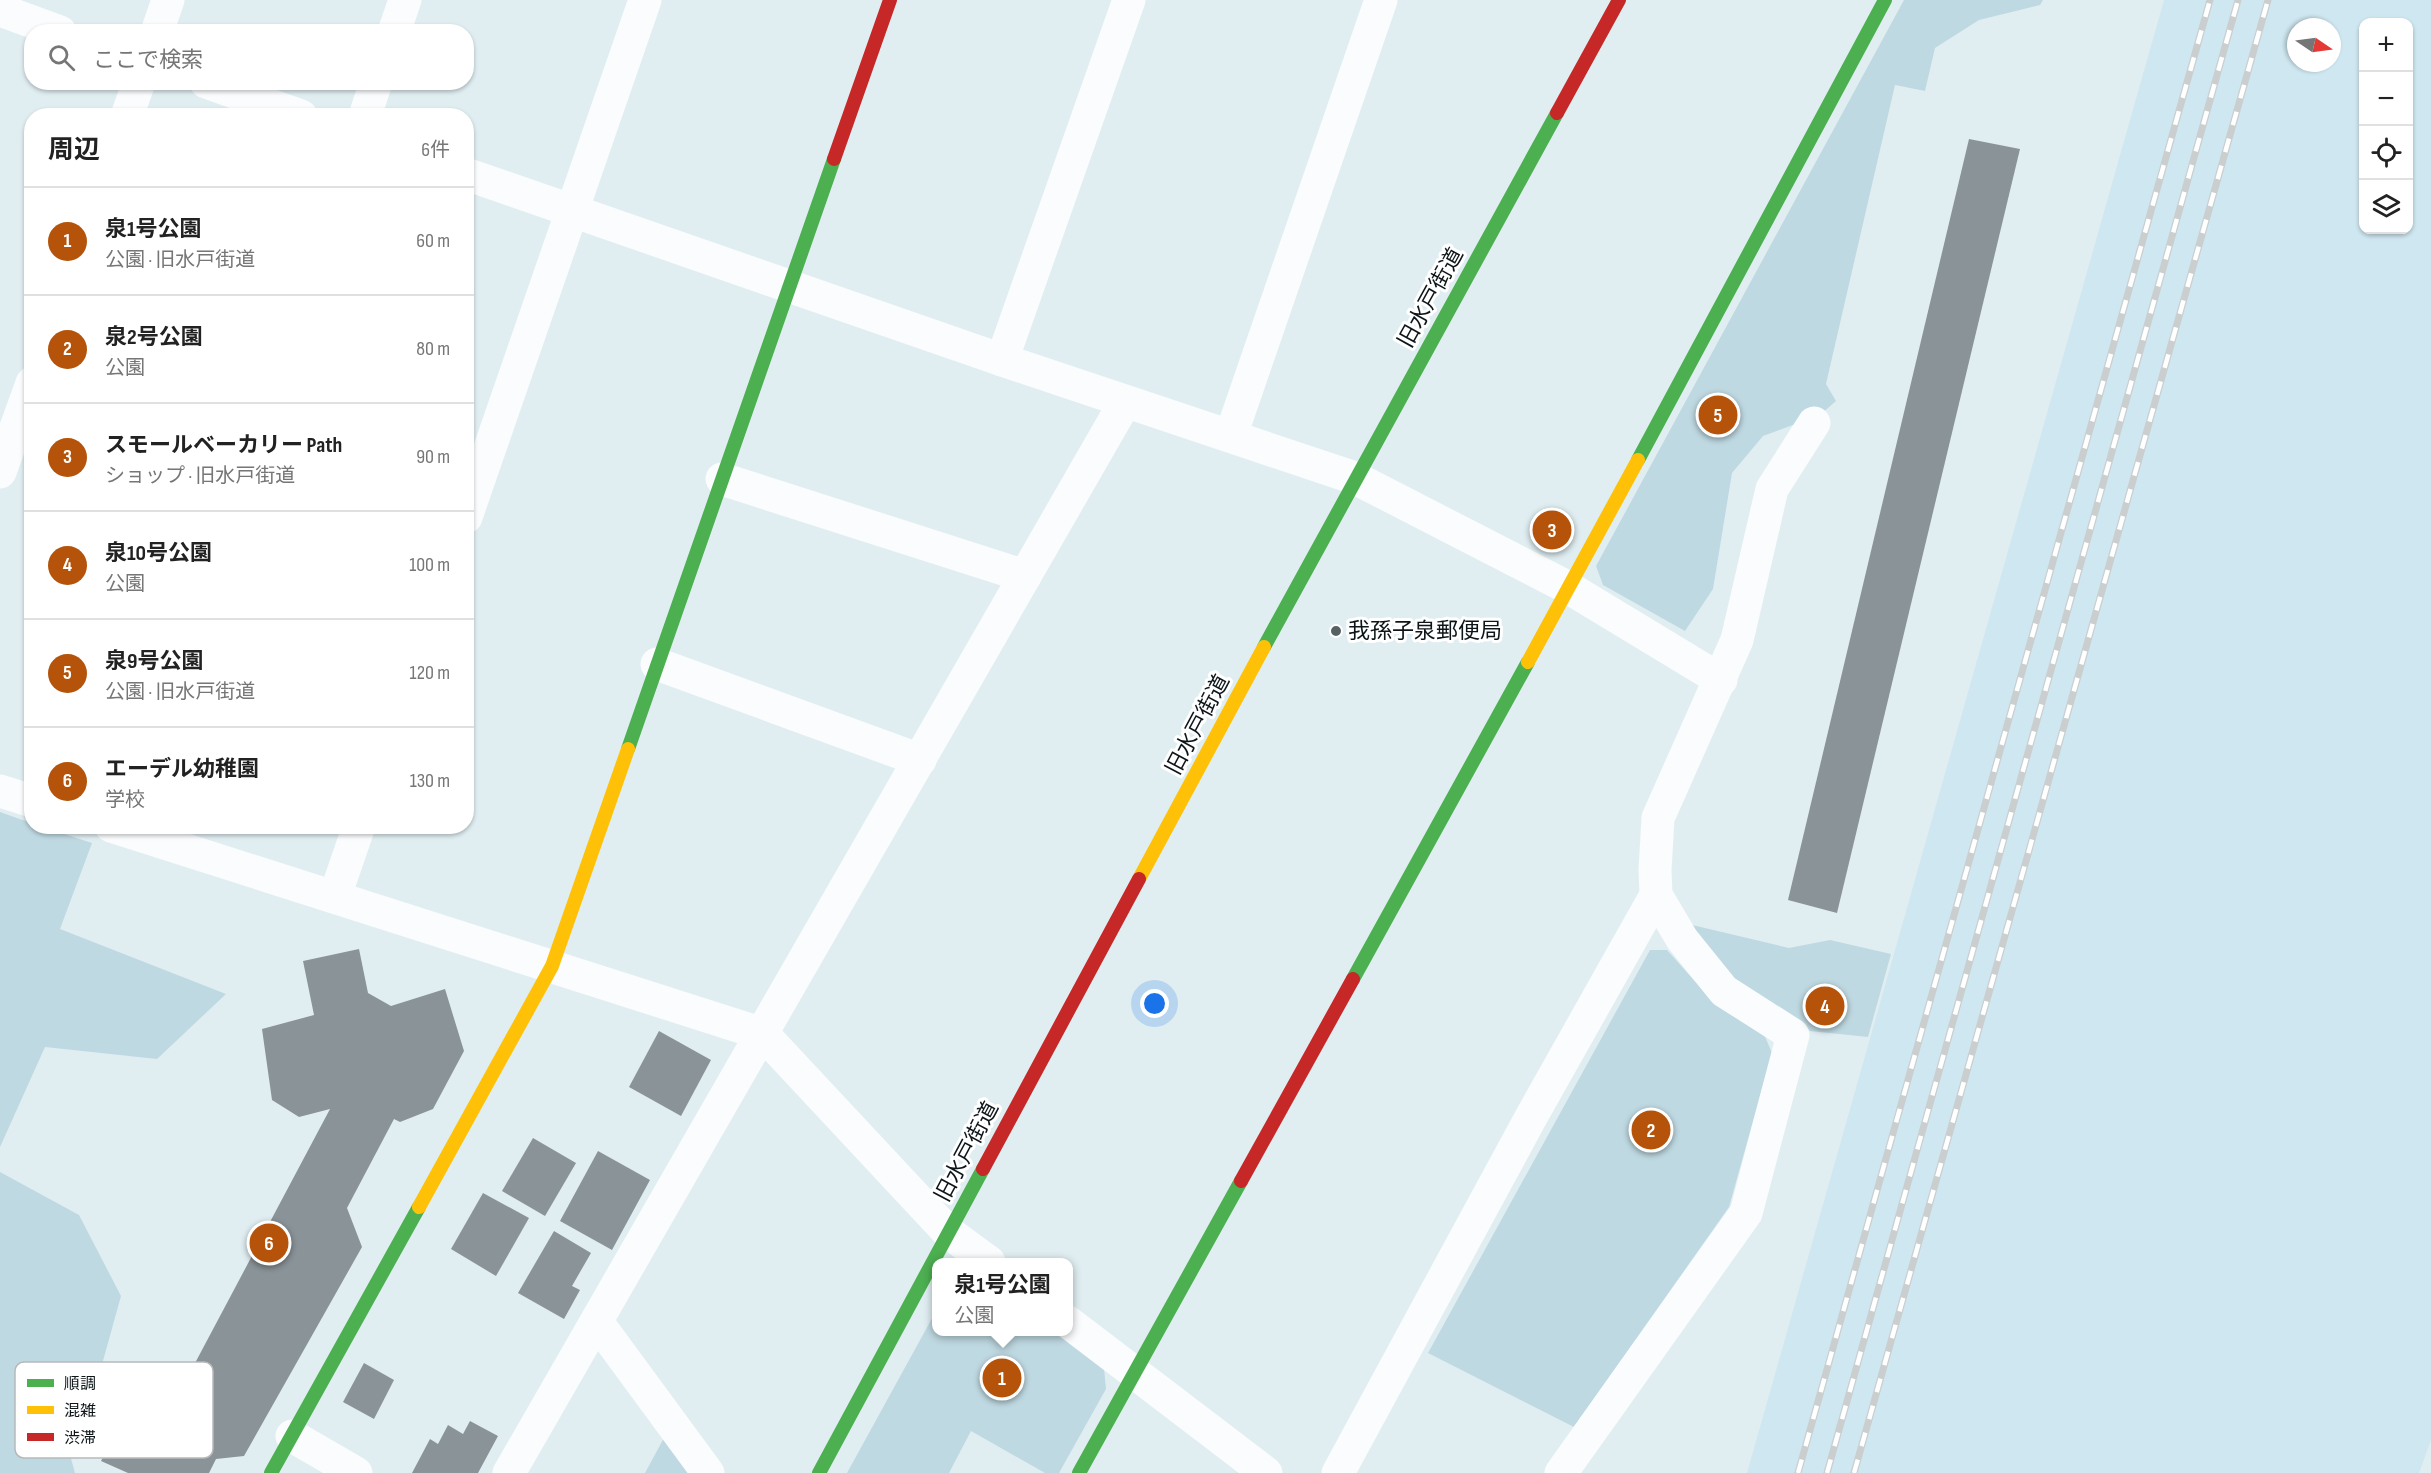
<!DOCTYPE html>
<html lang="ja">
<meta charset="utf-8">
<style>
body{margin:0;font-family:"Sofia Sans Condensed","Noto Sans JP",sans-serif;background:#f2f2f2;color:#222}
.controls{position:absolute;right:18px;top:18px;display:grid;overflow:hidden;border-radius:12px;box-shadow:0 2px 4px #0004}
.controls button{width:54px;height:54px;display:grid;place-items:center;padding:0;border:0;border-bottom:2px solid #e0e0e0;background:#fff;color:#222;font:30px sans-serif}
.compass{position:absolute;left:2287px;top:18px;width:54px;height:54px;border-radius:50%;background:#fff;box-shadow:0 2px 4px #0004;rotate:103deg}
.you{position:absolute;left:1155px;top:1004px;width:21px;height:21px;margin:-15px;border:4px solid #fff;border-radius:50%;background:#1a73e8;box-shadow:0 0 0 9px #1a73e833}
.badge{display:grid;place-items:center;width:39px;height:39px;border-radius:50%;background:#b45309;color:#fff;font-size:20px;font-weight:700}
.pin{position:absolute;translate:-50% -50%;border:3px solid #fff;box-shadow:0 2px 6px #0006}
.popup{position:absolute;left:932px;top:1258px;width:141px;height:78px;box-sizing:border-box;display:grid;place-content:center;border-radius:12px;background:#fff;filter:drop-shadow(0 2px 4px #0005);font-size:20px;white-space:nowrap;color:#767676}
.popup b{font-size:22px;color:#222}
.popup::after{content:'';position:absolute;left:50%;top:100%;margin-left:-12px;border:12px solid transparent;border-top-color:#fff}
.list{margin:0;padding:0;list-style:none}
h2{display:flex;justify-content:space-between;align-items:center;height:78px;margin:0;padding:0 24px;font-size:26px}
h2 small{font-size:20px;font-weight:400;color:#767676}
.list li{display:grid;grid-template-columns:39px 1fr auto;gap:18px;align-items:center;box-sizing:border-box;height:108px;padding:0 24px;border-top:2px solid #e0e0e0}
.list b{display:block;font-size:22px;white-space:nowrap}
.list p{margin:0;font-size:20px;white-space:nowrap;color:#767676}
.list em{font-size:20px;font-style:normal;color:#767676}
.icon{flex:none;width:33px;height:33px;fill:none;stroke:currentColor;stroke-width:2;stroke-linecap:round;stroke-linejoin:round}
.map{position:relative;flex:none;width:2431px;height:1473px;overflow:hidden}
.search{position:absolute;background:#fff;box-shadow:0 2px 4px #0004;left:24px;top:24px;width:450px;height:66px;display:flex;align-items:center;gap:15px;box-sizing:border-box;padding:0 21px;border-radius:24px;color:#767676;font-size:22px}
.panel{position:absolute;background:#fff;box-shadow:0 2px 4px #0004;left:24px;top:108px;width:450px;height:726px;border-radius:24px}
.map>svg:first-child{display:block}
.built{fill:#cfe7f0;fill-rule:evenodd}
.green{fill:#bfd9e2}
.building{fill:#8a9398}
.lines{fill:none;stroke-linecap:round;stroke-linejoin:round}
.street{stroke:#fafcfd;stroke-width:33}
.fast{stroke:#4caf50;stroke-width:14}
.slow{stroke:#ffc107;stroke-width:14}
.jam{stroke:#c62828;stroke-width:14}
.rail-casing{stroke:#cacecf;stroke-width:7}
.rail{stroke:#fff;stroke-width:4.5;stroke-dasharray:14;stroke-linecap:butt}
.poi-dot{fill:#576164;stroke:#fff;stroke-width:2}
.labels{text-anchor:middle;dominant-baseline:central;stroke-width:6;stroke-linejoin:round;paint-order:stroke}
.street-label{font-size:22px;fill:#0d1518;stroke:#fff}
.poi-label{font-size:22px;fill:#0d1518;stroke:#fff;text-anchor:start}
.key{fill:#fff;stroke:#b6b9ba;stroke-width:1.5}
.key-label{font-size:16px;fill:#0d1518}
</style>
<div class="map">
<svg width="2431" height="1473" viewBox="0 0 2431 1473">
<rect width="100%" height="100%" fill="#e0eef2"/>
<path class="built" d="M2164 0H2431V1440L2419 1473H1747ZM2364 22H2408V230H2364ZM2296 27H2332V63H2296Z"/>
<g class="green">
<path d="M1904 0H2043L2040 5 1979 20 1935 48 1925 91 1895 85 1826 384 1836 401 1820 415 1763 436 1732 473 1713 589 1685 631 1603 585 1596 566Z"/>
<path d="M0 812 31 823 32 826 43 827 92 843 60 929 226 994 157 1059 45 1047 0 1147Z"/>
<path d="M1688 924 1789 948 1830 940 1891 954 1868 1037 1810 1031 1735 980Z"/>
<path d="M1650 950H1667L1716 1005 1764 1034 1772 1053 1729 1207 1574 1427 1428 1353Z"/>
<path d="M0 1172 79 1215 121 1296 98 1379 67 1444 75 1473H0Z"/>
<path d="M936 1311V1332H1054L1104 1368 1106 1389 1059 1473H1045L971 1431 949 1473H847Z"/>
<path d="M665 1436 692 1473H645Z"/>
</g>
<g class="building">
<path d="M1969 139 2020 149 1837 913 1788 900Z"/>
<path d="M359 949 368 993 391 1006 445 989 464 1051 433 1109 400 1122 394 1119 347 1208 362 1247 244 1456 216 1459 209 1473H128L101 1461 126 1413 160 1429 330 1109 299 1117 272 1100 262 1029 314 1015 303 961Z"/>
<path d="M659 1031 711 1060 681 1116 629 1087Z"/>
<path d="M533 1138 576 1163 545 1216 502 1191Z"/>
<path d="M598 1151 650 1180 612 1250 560 1221Z"/>
<path d="M483 1193 529 1218 496 1276 451 1249Z"/>
<path d="M554 1231 591 1253 572 1286 580 1290 564 1319 518 1293Z"/>
<path d="M364 1363 394 1380 374 1419 343 1402Z"/>
<path d="M470 1421 498 1436 478 1473H412L430 1439 438 1444 448 1425 463 1434Z"/>
</g>
<g class="lines">
<g class="street">
<path d="M0 10 60 32"/>
<path d="M157 32 168 0"/>
<path d="M394 32 405 0"/>
<path d="M206 82 301 116"/>
<path d="M127 116 139 82"/>
<path d="M365 116 376 82"/>
<path d="M466 174 1002 360 1355 478 1569 588 1721 680"/>
<path d="M1002 360 1129 0"/>
<path d="M1231 435 1381 0"/>
<path d="M0 472 32 383"/>
<path d="M722 479 1025 576"/>
<path d="M466 517 645 0"/>
<path d="M657 664 920 760"/>
<path d="M0 791 32 801"/>
<path d="M111 826 763 1034 948 1232 989 1262"/>
<path d="M335 896 359 826"/>
<path d="M597 1322 708 1473"/>
<path d="M1068 1322 1266 1473"/>
<path d="M292 1436 356 1473"/>
<path d="M509 1473 1125 402"/>
<path d="M1338 1473 1530 1119 1656 895"/>
<path d="M1561 1473 1746 1213 1793 1035 1724 991 1682 939 1656 895 1655 870 1658 818 1737 640 1772 489 1814 423"/>
</g>
<g class="fast">
<path d="M1638 460 1885 0"/>
<path d="M1264 647 1557 113"/>
<path d="M628 749 834 159"/>
<path d="M1353 979 1528 662"/>
<path d="M271 1473 419 1207"/>
<path d="M819 1473 983 1169"/>
<path d="M1079 1473 1241 1181"/>
</g>
<g class="slow">
<path d="M1528 662 1638 460"/>
<path d="M1139 879 1264 647"/>
<path d="M419 1207 552 966 628 749"/>
</g>
<g class="jam">
<path d="M1557 113 1619 0"/>
<path d="M834 159 890 0"/>
<path d="M983 1169 1139 879"/>
<path d="M1241 1181 1353 979"/>
</g>
<g class="rail-casing">
<g id="rail">
<path d="M1798 1473 2210 0"/>
<path d="M1827 1473 2238 0"/>
<path d="M1854 1473 2268 0"/>
</g>
</g>
<use href="#rail" class="rail"/>
</g>
<circle class="poi-dot" cx="1336" cy="631" r="6"/>
<g class="labels">
<g class="street-label">
<text transform="translate(1431 298) rotate(-61)">旧水戸街道</text>
<text transform="translate(1198 725) rotate(-62)">旧水戸街道</text>
<text transform="translate(967 1152) rotate(-62)">旧水戸街道</text>
</g>
<g class="poi-label">
<text x="1348" y="631">我孫子泉郵便局</text>
</g>
</g>
<rect x="15" y="1362" width="198" height="96" rx="9" class="key"/>
<rect x="27" y="1379" width="27" height="8" fill="#4caf50"/>
<rect x="27" y="1406" width="27" height="8" fill="#ffc107"/>
<rect x="27" y="1433" width="27" height="8" fill="#c62828"/>
<g class="key-label">
<text x="64" y="1389">順調</text>
<text x="64" y="1416">混雑</text>
<text x="64" y="1443">渋滞</text>
</g>
</svg>
<div class="controls">
<button>+</button>
<button>−</button>
<button><svg class="icon" aria-label="locate" viewBox="0 0 24 24"><circle cx="12" cy="12" r="6"/><path d="M12 2v4M12 18v4M2 12h4M18 12h4"/></svg></button>
<button><svg class="icon" aria-label="layers" viewBox="0 0 24 24"><path d="M12 4l9 5-9 5-9-5zM3 14l9 5 9-5"/></svg></button>
</div>
<svg class="compass" viewBox="-18 -18 36 36"><path d="M0-13l5 13h-10z" fill="#e53935"/><path d="M0 13l5-13h-10z" fill="#767676"/></svg>
<div class="you"></div>
<div class="pin badge" style="left:1002px;top:1378px">1</div>
<div class="popup"><b>泉1号公園</b>公園</div>
<div class="pin badge" style="left:1651px;top:1130px">2</div>
<div class="pin badge" style="left:1552px;top:530px">3</div>
<div class="pin badge" style="left:1825px;top:1006px">4</div>
<div class="pin badge" style="left:1718px;top:415px">5</div>
<div class="pin badge" style="left:269px;top:1243px">6</div>
<div class="search"><svg class="icon" aria-label="search" viewBox="0 0 24 24"><circle cx="10" cy="10" r="6"/><path d="M15 15l6 6"/></svg>ここで検索</div>
<section class="panel">
<h2>周辺<small>6件</small></h2>
<ul class="list">
<li><span class="badge">1</span><div><b>泉1号公園</b><p>公園 · 旧水戸街道</p></div><em>60 m</em></li>
<li><span class="badge">2</span><div><b>泉2号公園</b><p>公園</p></div><em>80 m</em></li>
<li><span class="badge">3</span><div><b>スモールベーカリー Path</b><p>ショップ · 旧水戸街道</p></div><em>90 m</em></li>
<li><span class="badge">4</span><div><b>泉10号公園</b><p>公園</p></div><em>100 m</em></li>
<li><span class="badge">5</span><div><b>泉9号公園</b><p>公園 · 旧水戸街道</p></div><em>120 m</em></li>
<li><span class="badge">6</span><div><b>エーデル幼稚園</b><p>学校</p></div><em>130 m</em></li>
</ul>
</section>
</div>
